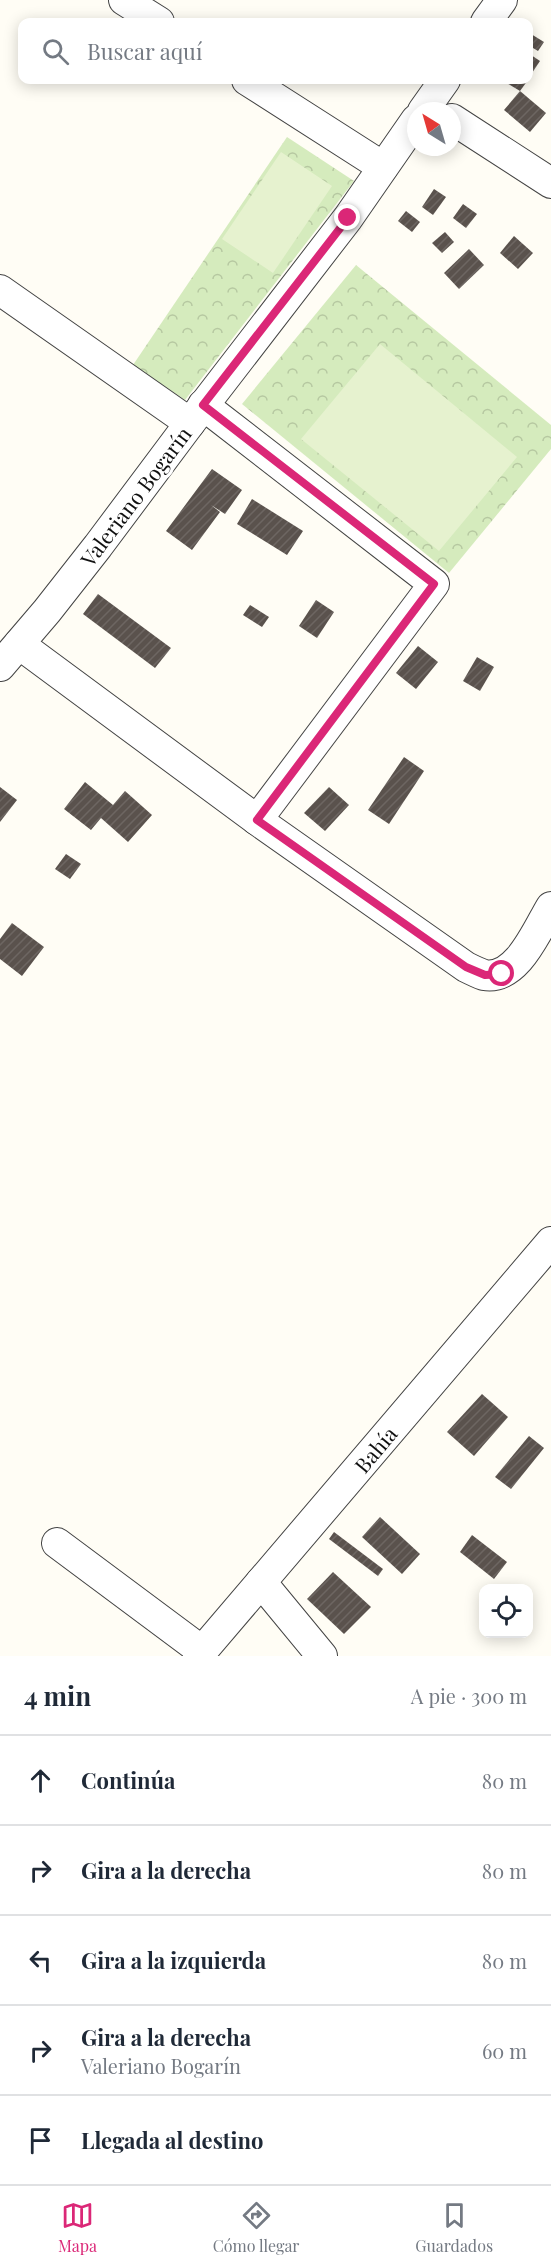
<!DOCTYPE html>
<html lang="es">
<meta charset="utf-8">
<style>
body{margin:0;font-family:"Playfair Display",serif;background:#f2f2f3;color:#1f2937}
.controls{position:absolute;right:18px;bottom:18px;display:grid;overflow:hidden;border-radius:12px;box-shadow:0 3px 15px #0003}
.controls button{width:54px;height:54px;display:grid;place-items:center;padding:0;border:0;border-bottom:2px solid #e0e1e3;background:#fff;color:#1f2937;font:30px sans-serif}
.compass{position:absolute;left:407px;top:102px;width:54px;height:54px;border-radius:50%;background:#fff;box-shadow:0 3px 15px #0003;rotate:323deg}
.stop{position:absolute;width:18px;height:18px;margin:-14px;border:4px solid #db2777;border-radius:50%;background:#fff}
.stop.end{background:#db2777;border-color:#fff;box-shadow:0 2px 6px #0008}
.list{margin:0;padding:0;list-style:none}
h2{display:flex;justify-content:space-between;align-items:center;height:78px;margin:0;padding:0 24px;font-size:26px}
h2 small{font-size:20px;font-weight:400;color:#747a83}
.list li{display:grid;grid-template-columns:39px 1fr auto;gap:18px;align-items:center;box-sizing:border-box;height:90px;padding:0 24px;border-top:2px solid #e0e1e3}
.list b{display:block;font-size:22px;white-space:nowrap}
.list p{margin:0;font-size:20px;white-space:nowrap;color:#747a83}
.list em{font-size:20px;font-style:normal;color:#747a83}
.icon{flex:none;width:33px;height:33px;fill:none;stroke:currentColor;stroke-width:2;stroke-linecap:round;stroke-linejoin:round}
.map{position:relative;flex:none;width:551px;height:1656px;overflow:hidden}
.search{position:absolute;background:#fff;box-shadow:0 3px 15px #0003;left:18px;right:18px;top:18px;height:66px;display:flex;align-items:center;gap:15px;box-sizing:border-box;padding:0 21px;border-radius:12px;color:#747a83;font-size:22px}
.sheet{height:528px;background:#fff}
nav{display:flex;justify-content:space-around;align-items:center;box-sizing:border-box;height:84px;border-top:2px solid #e0e1e3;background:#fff;font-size:16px;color:#747a83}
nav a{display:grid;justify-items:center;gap:3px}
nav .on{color:#db2777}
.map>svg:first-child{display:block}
.park{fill:url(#park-crowns)}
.pitch{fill:#e6f2cf}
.building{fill:url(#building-hatch)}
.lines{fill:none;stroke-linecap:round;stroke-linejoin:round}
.minor-casing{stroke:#444;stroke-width:32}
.minor{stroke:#fff;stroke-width:30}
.route{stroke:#db2777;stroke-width:8}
.labels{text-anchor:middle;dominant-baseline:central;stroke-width:6;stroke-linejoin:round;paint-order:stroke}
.street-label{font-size:21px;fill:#111;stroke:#fff}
</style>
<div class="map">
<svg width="551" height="1656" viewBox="0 0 551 1656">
<defs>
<pattern id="park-crowns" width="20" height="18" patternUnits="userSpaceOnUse" patternTransform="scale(1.5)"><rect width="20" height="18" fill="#d5ebbd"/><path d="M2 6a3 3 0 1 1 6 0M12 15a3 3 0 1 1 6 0" fill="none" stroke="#b6c8a1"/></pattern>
<pattern id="building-hatch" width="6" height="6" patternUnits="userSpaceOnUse" patternTransform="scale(1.5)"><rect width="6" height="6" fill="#5a524d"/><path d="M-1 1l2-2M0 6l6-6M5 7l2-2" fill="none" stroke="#6d6662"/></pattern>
</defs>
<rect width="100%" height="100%" fill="#fffdf5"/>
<g class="park">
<path d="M287 137 354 181 185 400 133 365Z"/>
<path d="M356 265 551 425V449L449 573 242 404Z"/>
</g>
<g class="pitch">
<path d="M281 152 332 186 273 273 222 239Z"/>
<path d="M380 344 517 457 439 551 301 439Z"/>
</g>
<g class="building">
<path d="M531 34 544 42 538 51 528 45Z"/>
<path d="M528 53 540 61 528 79Z"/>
<path d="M502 80H528L520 91Z"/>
<path d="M520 91 546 113 530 132 504 110Z"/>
<path d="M434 189 446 197 433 215 422 207Z"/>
<path d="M463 204 477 214 466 228 453 218Z"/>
<path d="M406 211 420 222 412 232 398 221Z"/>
<path d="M445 232 454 242 442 253 432 243Z"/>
<path d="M514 236 533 253 518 269 500 253Z"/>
<path d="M469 249 484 265 459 289 444 273Z"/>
<path d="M212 469 242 490 225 514 211 505 220 512 192 550 166 531Z"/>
<path d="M252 499 303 531 287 555 237 524Z"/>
<path d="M98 594 171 648 155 668 83 614Z"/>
<path d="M316 600 334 612 317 638 299 626Z"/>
<path d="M250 605 269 617 262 627 243 615Z"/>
<path d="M418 646 438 662 416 689 396 673Z"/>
<path d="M477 657 494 667 480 691 463 681Z"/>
<path d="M404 757 424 771 389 824 368 810Z"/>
<path d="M85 782 113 805 125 791 152 815 128 842 101 818 91 830 64 809Z"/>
<path d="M0 787 17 800 0 822Z"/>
<path d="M329 787 349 805 325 831 304 813Z"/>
<path d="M66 854 81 864 70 879 55 869Z"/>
<path d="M12 923 44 947 22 976 0 959V939Z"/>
<path d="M482 1394 508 1417 474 1456 447 1432Z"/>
<path d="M529 1436 544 1448 511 1489 495 1477Z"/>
<path d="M380 1517 420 1554 402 1574 362 1537Z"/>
<path d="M334 1532 383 1569 378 1576 329 1539Z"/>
<path d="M472 1535 507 1562 494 1579 460 1552Z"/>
<path d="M333 1572 371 1607 344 1634 307 1599Z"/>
</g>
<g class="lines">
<g class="minor-casing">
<g id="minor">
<path d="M124 0 159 22"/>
<path d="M486 22 502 0"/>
<path d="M247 80 383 167"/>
<path d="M423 111 445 80"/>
<path d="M452 119 551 183"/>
<path d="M0 290 190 423"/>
<path d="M203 405 434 584 257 820"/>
<path d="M19 644 257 820 466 967C472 970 478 973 484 975 517 981 537 930 551 907"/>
<path d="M0 666 47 611 98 546 190 423 348 218 416 120"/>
<path d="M57 1543 202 1651"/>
<path d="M261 1582 322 1656"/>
<path d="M198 1656 551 1242"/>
</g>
</g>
<use href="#minor" class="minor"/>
</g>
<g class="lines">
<path class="route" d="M348 218 203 405 434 584 257 820 466 967 485 975 502 974"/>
</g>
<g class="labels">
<g class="street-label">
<text transform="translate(135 496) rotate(-53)">Valeriano Bogarín</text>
<text transform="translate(375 1449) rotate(-50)">Bahía</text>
</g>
</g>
</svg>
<div class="controls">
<button><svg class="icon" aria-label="locate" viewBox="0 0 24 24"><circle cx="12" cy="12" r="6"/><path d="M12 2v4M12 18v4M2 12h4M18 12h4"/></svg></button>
</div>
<svg class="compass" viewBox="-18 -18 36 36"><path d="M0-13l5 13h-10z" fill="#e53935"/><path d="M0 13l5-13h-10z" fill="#747a83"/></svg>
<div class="stop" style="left:502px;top:974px"></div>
<div class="stop end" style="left:348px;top:218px"></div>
<div class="search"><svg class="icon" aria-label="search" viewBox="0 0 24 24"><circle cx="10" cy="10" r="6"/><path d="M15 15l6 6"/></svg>Buscar aquí</div>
</div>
<section class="sheet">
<h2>4 min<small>A pie · 300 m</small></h2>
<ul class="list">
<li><svg class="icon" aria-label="ahead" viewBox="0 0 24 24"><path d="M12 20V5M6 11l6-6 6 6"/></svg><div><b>Continúa</b></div><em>80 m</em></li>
<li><svg class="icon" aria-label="right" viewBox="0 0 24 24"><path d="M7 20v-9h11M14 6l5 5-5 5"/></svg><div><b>Gira a la derecha</b></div><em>80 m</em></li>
<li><svg class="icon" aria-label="left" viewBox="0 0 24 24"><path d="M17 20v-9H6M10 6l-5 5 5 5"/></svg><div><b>Gira a la izquierda</b></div><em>80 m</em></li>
<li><svg class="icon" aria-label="right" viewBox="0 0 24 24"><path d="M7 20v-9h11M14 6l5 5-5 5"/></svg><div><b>Gira a la derecha</b><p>Valeriano Bogarín</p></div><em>60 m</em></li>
<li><svg class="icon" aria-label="arrive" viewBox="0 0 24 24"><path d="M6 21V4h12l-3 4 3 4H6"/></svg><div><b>Llegada al destino</b></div></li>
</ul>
</section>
<nav>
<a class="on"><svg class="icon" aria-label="map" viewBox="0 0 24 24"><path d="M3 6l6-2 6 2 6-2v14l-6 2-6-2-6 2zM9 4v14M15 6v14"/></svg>Mapa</a>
<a><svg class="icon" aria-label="directions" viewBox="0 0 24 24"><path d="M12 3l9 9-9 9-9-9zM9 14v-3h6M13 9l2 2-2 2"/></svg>Cómo llegar</a>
<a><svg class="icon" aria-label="saved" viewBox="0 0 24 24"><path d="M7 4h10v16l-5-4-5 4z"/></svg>Guardados</a>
</nav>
